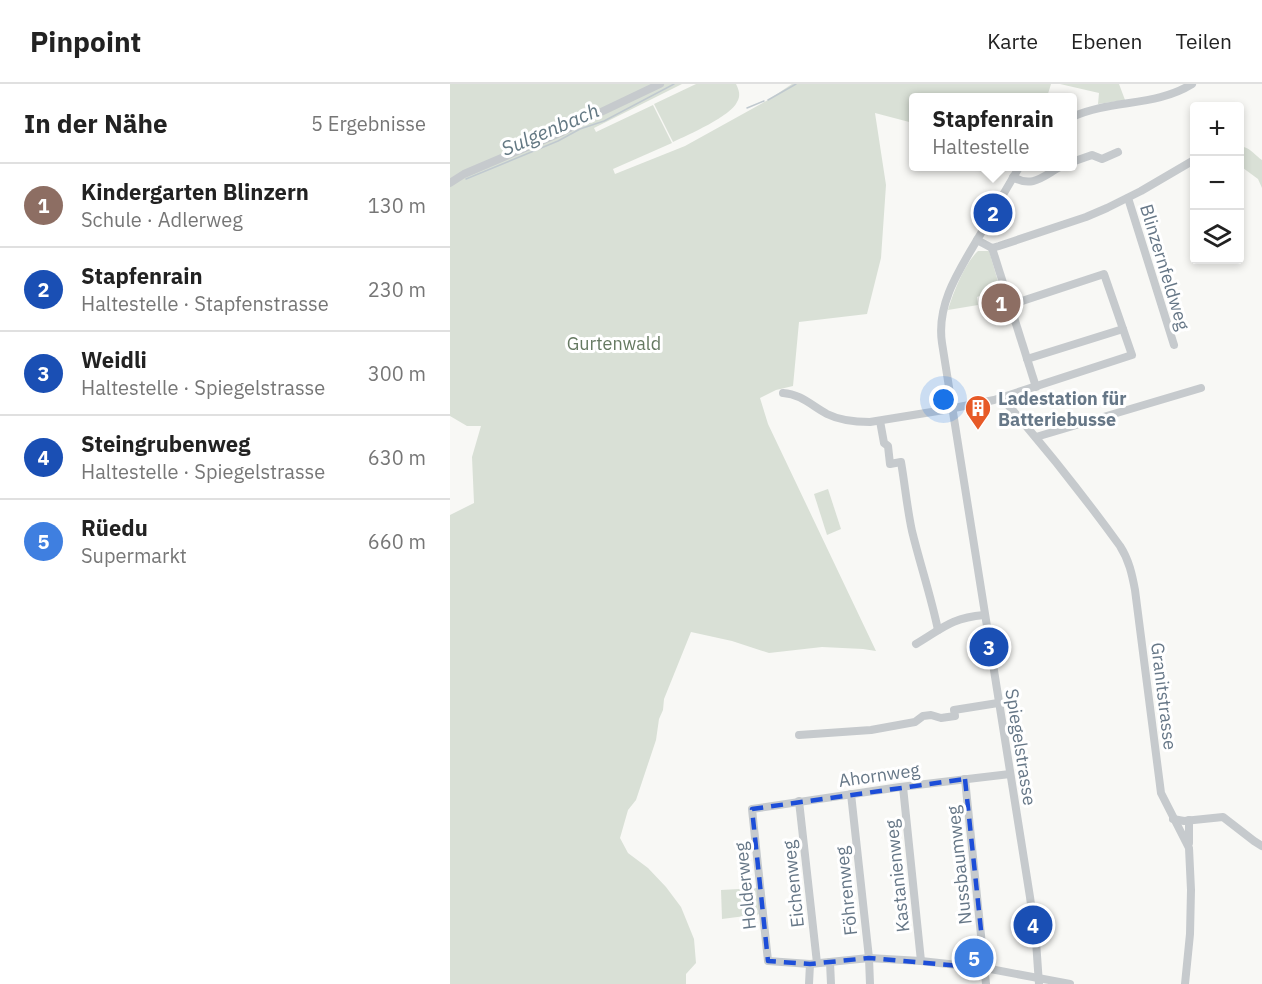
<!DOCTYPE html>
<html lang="de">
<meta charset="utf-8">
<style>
body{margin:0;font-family:"IBM Plex Sans",sans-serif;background:#f6f6f6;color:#222}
.controls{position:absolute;right:18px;top:18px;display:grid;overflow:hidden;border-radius:6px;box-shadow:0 3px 9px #0003}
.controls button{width:54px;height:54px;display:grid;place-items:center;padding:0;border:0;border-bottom:2px solid #e0e0e0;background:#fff;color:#222;font:30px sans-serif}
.you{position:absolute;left:494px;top:316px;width:21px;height:21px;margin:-15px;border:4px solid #fff;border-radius:50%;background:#1a73e8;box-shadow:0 0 0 9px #1a73e833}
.badge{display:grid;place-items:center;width:39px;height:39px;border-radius:50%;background:#d93025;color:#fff;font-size:20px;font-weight:700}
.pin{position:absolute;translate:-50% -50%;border:3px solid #fff;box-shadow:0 2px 6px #0006}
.popup{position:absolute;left:459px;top:9px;width:168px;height:78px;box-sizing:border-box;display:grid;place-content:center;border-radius:6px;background:#fff;filter:drop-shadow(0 2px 4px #0005);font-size:20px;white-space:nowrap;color:#767676}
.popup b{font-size:22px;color:#222}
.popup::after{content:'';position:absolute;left:50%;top:100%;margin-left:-12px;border:12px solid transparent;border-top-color:#fff}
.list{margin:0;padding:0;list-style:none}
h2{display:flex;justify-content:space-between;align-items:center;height:78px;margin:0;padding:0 24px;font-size:26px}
h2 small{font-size:20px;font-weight:400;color:#767676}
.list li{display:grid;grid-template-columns:39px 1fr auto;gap:18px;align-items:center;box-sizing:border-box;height:84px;padding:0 24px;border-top:2px solid #e0e0e0}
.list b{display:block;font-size:22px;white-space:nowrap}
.list p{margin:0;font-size:20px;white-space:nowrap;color:#767676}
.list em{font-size:20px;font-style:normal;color:#767676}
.icon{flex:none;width:33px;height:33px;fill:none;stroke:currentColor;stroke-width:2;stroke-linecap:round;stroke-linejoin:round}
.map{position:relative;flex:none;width:812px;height:900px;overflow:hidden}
header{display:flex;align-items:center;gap:36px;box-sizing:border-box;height:84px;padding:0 30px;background:#fff;border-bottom:2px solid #e0e0e0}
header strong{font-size:28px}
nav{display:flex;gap:33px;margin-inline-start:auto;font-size:21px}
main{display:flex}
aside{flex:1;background:#fff}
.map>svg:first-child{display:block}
.green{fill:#d9e0d6}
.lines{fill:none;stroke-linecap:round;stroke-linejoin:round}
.stream{stroke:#c0c9cf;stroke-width:1.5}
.minor{stroke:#c6cacd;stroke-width:8}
.marked{fill:none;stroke:#1d4ed8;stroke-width:4.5;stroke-dasharray:12 8;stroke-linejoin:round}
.labels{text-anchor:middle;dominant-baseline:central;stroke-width:6;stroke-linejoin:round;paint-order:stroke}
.street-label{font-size:18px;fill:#667787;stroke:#fff}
.park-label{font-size:18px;fill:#657961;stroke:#fff}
.poi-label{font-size:18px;font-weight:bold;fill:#667787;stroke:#fff;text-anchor:start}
.water-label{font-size:20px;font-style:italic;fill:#637883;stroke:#fff}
</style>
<header>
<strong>Pinpoint</strong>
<nav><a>Karte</a><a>Ebenen</a><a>Teilen</a></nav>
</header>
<main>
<aside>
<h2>In der Nähe<small>5 Ergebnisse</small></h2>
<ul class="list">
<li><span class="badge" style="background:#8d6e63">1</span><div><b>Kindergarten Blinzern</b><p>Schule · Adlerweg</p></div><em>130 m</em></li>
<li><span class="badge" style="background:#1a4fb4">2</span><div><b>Stapfenrain</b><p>Haltestelle · Stapfenstrasse</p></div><em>230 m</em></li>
<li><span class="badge" style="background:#1a4fb4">3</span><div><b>Weidli</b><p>Haltestelle · Spiegelstrasse</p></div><em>300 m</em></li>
<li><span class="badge" style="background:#1a4fb4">4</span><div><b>Steingrubenweg</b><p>Haltestelle · Spiegelstrasse</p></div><em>630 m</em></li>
<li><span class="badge" style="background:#3f7fe0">5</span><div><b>Rüedu</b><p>Supermarkt</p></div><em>660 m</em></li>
</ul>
</aside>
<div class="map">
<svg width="812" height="900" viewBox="0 0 812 900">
<rect width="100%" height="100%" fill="#f8f8f5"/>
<g class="green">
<path d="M0 0H232L144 44 146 48 203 21 222 59 163 85 165 90 235 62 318 16 342 0H601L597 13 464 14 463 39 425 29 436 101 431 174 417 230 349 238 343 302 326 306 310 314 318 340 426 567 413 565 372 563 319 569 282 557 241 548 214 615 213 626 209 635 206 656 186 716 178 726 170 754 178 769 198 784 216 803 231 823 244 855 246 879 236 890V900H0V431L24 419 22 373 31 342H17L0 332Z"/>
<path d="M246 0H286C289 6 291 12 287 18 281 32 238 51 223 58L204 20Z"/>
<path d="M610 0H669L675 16 648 20 649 9Z"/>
<path d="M794 63C801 65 806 72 812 76V104L808 95 793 84 790 64Z"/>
<path d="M528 167H539L550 204 527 213 528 221 498 226C503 209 515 179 528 167Z"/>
<path d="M378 405 391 445 377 451 364 410Z"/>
<path d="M308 804 311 830 272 835 271 806Z"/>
</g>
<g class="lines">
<g class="stream">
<path d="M318 16 346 0"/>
<path d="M297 24 314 17"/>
<path d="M16 95 108 57 130 45 154 37 224 0"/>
</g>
<g class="minor">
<path d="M622 33C662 15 705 23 742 0"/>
<path d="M622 78 642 71 652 75 668 68"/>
<path d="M570 82C556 105 543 128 530 151 510 185 486 219 492 259L580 813 586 857 589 900"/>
<path d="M563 93C583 105 594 91 612 82"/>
<path d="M0 99 14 90 112 48 149 29 210 0"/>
<path d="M678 114 724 261"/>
<path d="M527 156 542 164 549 162 636 133 657 124 691 107 744 76"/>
<path d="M542 164 586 303"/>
<path d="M577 275 673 245"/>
<path d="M333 309C351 310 362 322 377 330 391 337 406 338 420 338L494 326 544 316 682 271 654 190 560 221"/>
<path d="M552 314C594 362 633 411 670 462 679 476 682 490 685 506L711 709 739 764 741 806 740 850 735 900"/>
<path d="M430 337 434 359 438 362 440 380 451 378C455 401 457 424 462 447 470 480 481 512 488 546"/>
<path d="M586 353 751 304"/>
<path d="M466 560C493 544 501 534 534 531"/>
<path d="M349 651 421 646 465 638 473 632 481 631 491 634 505 632 504 626 548 619"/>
<path d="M560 690 450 703 302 725 318 877 360 880 419 874 471 877 535 884 620 900"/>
<path d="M515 695 536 900"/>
<path d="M453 703 471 877"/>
<path d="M401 710 419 874 420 900"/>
<path d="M349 717 367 879"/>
<path d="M723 735 734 737 773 733 804 757 812 762"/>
<path d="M739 759V736"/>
<path d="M380 878 381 900"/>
<path d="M359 900 360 880"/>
</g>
</g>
<path class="marked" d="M515 695 535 884 419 874 360 880 318 877 302 725Z"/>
<defs>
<g id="building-pin" transform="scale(1.35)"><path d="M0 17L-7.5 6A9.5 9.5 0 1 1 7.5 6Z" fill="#e75a27" stroke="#fff"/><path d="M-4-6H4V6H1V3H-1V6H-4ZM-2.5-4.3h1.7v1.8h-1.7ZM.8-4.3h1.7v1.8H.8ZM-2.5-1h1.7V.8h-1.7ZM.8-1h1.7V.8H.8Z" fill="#fff"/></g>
</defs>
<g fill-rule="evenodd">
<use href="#building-pin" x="528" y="324"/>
</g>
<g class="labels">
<g class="street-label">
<text transform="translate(715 183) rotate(73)">Blinzernfeldweg</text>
<text transform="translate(714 612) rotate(83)">Granitstrasse</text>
<text transform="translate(571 663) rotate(81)">Spiegelstrasse</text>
<text transform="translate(429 691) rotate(-8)">Ahornweg</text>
<text transform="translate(509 781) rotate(-96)">Nussbaumweg</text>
<text transform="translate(447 792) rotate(-96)">Kastanienweg</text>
<text transform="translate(343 800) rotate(-96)">Eichenweg</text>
<text transform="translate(295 802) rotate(-96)">Holderweg</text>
<text transform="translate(396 807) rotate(-96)">Föhrenweg</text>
</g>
<g class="park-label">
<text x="164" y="259">Gurtenwald</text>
</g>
<g class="poi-label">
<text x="548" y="314">Ladestation für<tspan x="548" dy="21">Batteriebusse</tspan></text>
</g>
<g class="water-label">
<text transform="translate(100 45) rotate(-23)">Sulgenbach</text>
</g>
</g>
</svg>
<div class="controls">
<button>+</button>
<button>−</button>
<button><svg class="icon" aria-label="layers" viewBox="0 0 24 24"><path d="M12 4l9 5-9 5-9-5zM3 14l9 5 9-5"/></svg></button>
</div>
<div class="you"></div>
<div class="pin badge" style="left:551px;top:219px;background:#8d6e63">1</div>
<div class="pin badge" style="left:543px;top:129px;background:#1a4fb4">2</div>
<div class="popup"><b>Stapfenrain</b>Haltestelle</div>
<div class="pin badge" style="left:539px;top:563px;background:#1a4fb4">3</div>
<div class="pin badge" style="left:583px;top:841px;background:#1a4fb4">4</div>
<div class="pin badge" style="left:524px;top:874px;background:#3f7fe0">5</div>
</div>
</main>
